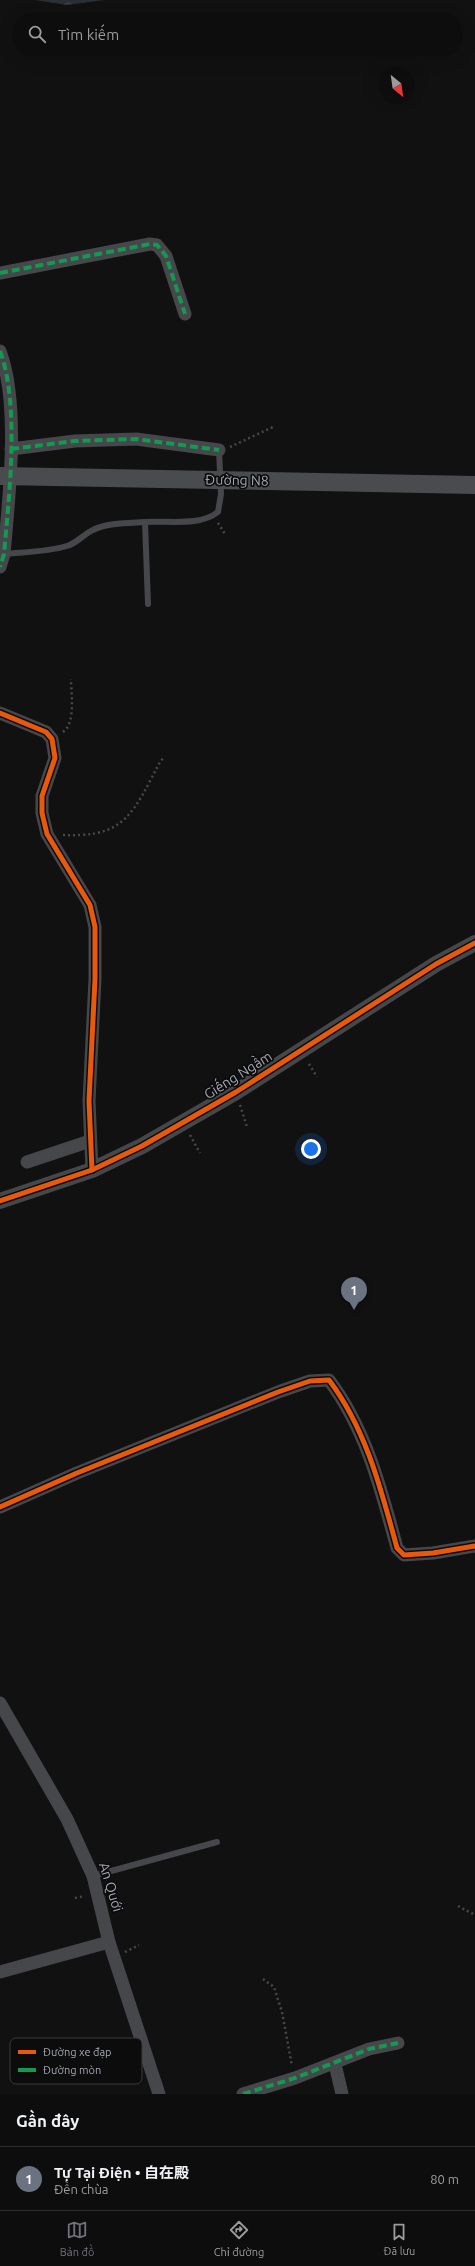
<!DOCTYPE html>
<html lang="vi">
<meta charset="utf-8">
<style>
body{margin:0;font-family:Ubuntu,"Noto Sans SC",sans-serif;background:#1b1b1c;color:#f1f3f6}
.compass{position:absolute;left:379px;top:68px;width:36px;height:36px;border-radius:50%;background:#0d0d0e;box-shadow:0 4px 16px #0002;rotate:151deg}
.you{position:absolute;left:311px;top:1149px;width:14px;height:14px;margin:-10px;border:3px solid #fff;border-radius:50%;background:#1a73e8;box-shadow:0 0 0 6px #1a73e833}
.badge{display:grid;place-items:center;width:26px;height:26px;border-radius:50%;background:#717279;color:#fff;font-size:13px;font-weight:700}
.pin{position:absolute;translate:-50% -33px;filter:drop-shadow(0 1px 2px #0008)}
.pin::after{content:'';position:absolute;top:21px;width:14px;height:12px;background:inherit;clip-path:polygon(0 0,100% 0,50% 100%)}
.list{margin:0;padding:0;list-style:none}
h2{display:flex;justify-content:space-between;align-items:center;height:52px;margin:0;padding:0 16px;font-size:17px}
h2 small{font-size:13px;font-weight:400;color:#9a9c9e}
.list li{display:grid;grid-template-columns:26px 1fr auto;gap:12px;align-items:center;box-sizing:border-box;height:64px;padding:0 16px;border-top:1px solid #2d2d2e}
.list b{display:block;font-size:15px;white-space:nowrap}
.list p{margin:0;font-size:13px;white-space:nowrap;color:#9a9c9e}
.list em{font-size:13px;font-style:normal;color:#9a9c9e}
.icon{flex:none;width:22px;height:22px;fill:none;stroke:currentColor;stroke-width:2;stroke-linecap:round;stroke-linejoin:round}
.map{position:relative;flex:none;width:475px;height:2094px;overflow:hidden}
.search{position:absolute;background:#0d0d0e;box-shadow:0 4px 16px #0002;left:12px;right:12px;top:12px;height:44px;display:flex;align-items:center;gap:10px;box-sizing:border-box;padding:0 14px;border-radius:22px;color:#9a9c9e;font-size:15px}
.sheet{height:116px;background:#0d0d0e}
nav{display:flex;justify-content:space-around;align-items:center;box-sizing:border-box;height:56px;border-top:1px solid #2d2d2e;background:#0d0d0e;font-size:11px;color:#9a9c9e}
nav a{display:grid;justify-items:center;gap:2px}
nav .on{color:#717279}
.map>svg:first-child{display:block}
.water{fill:url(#water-waves)}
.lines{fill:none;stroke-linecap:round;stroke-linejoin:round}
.path{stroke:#47484b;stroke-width:2.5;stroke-dasharray:2 3;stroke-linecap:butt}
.service{stroke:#46474a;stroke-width:6}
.minor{stroke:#46474a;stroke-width:13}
.tertiary{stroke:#46474a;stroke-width:16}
.secondary{stroke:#4a4b4e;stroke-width:18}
.quiet{stroke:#139951;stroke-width:4;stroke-dasharray:8 4;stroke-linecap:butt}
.cycleway-casing{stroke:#0c0c0d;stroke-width:8}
.cycleway{stroke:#e8590c;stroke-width:5}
.labels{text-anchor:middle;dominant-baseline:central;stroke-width:3.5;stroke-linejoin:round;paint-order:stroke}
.street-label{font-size:14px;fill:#a4a7b1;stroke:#0c0c0d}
.key{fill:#0c0c0d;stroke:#3a3a3e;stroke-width:1}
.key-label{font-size:11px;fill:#a4a7b1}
</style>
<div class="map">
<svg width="475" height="2094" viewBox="0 0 475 2094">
<defs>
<pattern id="water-waves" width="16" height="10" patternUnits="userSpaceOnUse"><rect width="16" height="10" fill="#2a2f35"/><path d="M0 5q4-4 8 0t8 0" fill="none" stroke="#464a50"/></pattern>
</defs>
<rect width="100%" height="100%" fill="#111112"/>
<path class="water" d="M35 0H104L67 5Z"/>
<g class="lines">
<g class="path">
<path d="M230 447 273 427"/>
<path d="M218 523 225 534"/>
<path d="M63 732C76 723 71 693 71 679"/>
<path d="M63 835C113 837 128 824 150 781 155 772 158 764 164 757"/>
<path d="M309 1064 317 1077"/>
<path d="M240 1105 247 1127"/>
<path d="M190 1135 200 1153"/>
<path d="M75 1898 85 1896"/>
<path d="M458 1906 475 1915"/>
<path d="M125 1952 139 1945"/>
<path d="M263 1979 274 1987 282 2012 292 2066"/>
</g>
<g class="service">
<path d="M145 522 148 604"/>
<path d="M4 554C25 552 47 552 67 546 77 543 84 534 93 530 106 523 129 523 144 522 167 520 199 527 218 512L221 494 219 450"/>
<path d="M93 1876 217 1842"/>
</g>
<g class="minor">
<path d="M0 273 150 244 157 245 166 256 185 314"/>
<path d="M0 351C20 404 9 497 4 554L0 567"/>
<path d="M11 449 75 441 136 439 219 450"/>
<path d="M0 713 46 732 52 739 55 758 42 796V813L47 834 90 905 95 927V979L89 1101 92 1170"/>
<path d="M27 1162 90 1141"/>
<path d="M0 1507 77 1473 278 1392 310 1381 329 1380C366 1429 381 1489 397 1548L404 1555 433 1553 475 1546"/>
<path d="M0 1703 67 1819 93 1876 109 1942 159 2094"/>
<path d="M0 1972 109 1942"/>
<path d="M335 2064 342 2094"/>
<path d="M243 2094 295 2078 369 2049 398 2043"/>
</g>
<path class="tertiary" d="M0 1201 92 1170 142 1146 236 1092 436 964 475 943"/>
<path class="secondary" d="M0 476 475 485"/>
<g class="quiet">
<path d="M0 273 150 244 157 245 166 256 185 314"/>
<path d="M0 351C20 404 9 497 4 554L0 567"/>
<path d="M11 449 75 441 136 439 219 450"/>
<path d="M243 2094 295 2078 369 2049 398 2043"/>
</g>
<g class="cycleway-casing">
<g id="cycleway">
<path d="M0 713 46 732 52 739 55 758 42 796V813L47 834 90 905 95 927V979L89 1101 92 1170"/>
<path d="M0 1201 92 1170 142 1146 236 1092 436 964 475 943"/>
<path d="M0 1507 77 1473 278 1392 310 1381 329 1380C366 1429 381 1489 397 1548L404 1555 433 1553 475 1546"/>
</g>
</g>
<use href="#cycleway" class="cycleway"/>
</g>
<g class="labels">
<g class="street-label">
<text transform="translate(237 480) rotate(1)">Đường N8</text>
<text transform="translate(238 1075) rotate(-32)">Giếng Ngầm</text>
<text transform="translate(111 1887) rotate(73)">An Quới</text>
</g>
</g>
<rect x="10" y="2038" width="132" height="46" rx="6" class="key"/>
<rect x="18" y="2050" width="18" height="4" fill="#e8590c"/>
<rect x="18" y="2068" width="18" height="4" fill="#139951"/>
<g class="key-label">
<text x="43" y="2056">Đường xe đạp</text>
<text x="43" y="2074">Đường mòn</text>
</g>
</svg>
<svg class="compass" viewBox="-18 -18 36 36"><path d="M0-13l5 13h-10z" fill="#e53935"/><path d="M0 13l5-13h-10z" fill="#9a9c9e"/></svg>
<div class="you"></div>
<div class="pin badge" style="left:354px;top:1310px;background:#6b7280">1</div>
<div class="search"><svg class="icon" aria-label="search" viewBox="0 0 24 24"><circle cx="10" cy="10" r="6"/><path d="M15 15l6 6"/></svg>Tìm kiếm</div>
</div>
<section class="sheet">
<h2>Gần đây<small></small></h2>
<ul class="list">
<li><span class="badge" style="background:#6b7280">1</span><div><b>Tự Tại Điện • 自在殿</b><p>Đền chùa</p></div><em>80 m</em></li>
</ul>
</section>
<nav>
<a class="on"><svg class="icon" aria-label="map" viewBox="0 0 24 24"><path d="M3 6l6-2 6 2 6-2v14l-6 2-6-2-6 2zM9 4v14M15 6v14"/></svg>Bản đồ</a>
<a><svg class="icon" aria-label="directions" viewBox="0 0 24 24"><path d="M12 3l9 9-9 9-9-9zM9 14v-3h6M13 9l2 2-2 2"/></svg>Chỉ đường</a>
<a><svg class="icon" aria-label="saved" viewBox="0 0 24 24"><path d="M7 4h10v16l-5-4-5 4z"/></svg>Đã lưu</a>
</nav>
